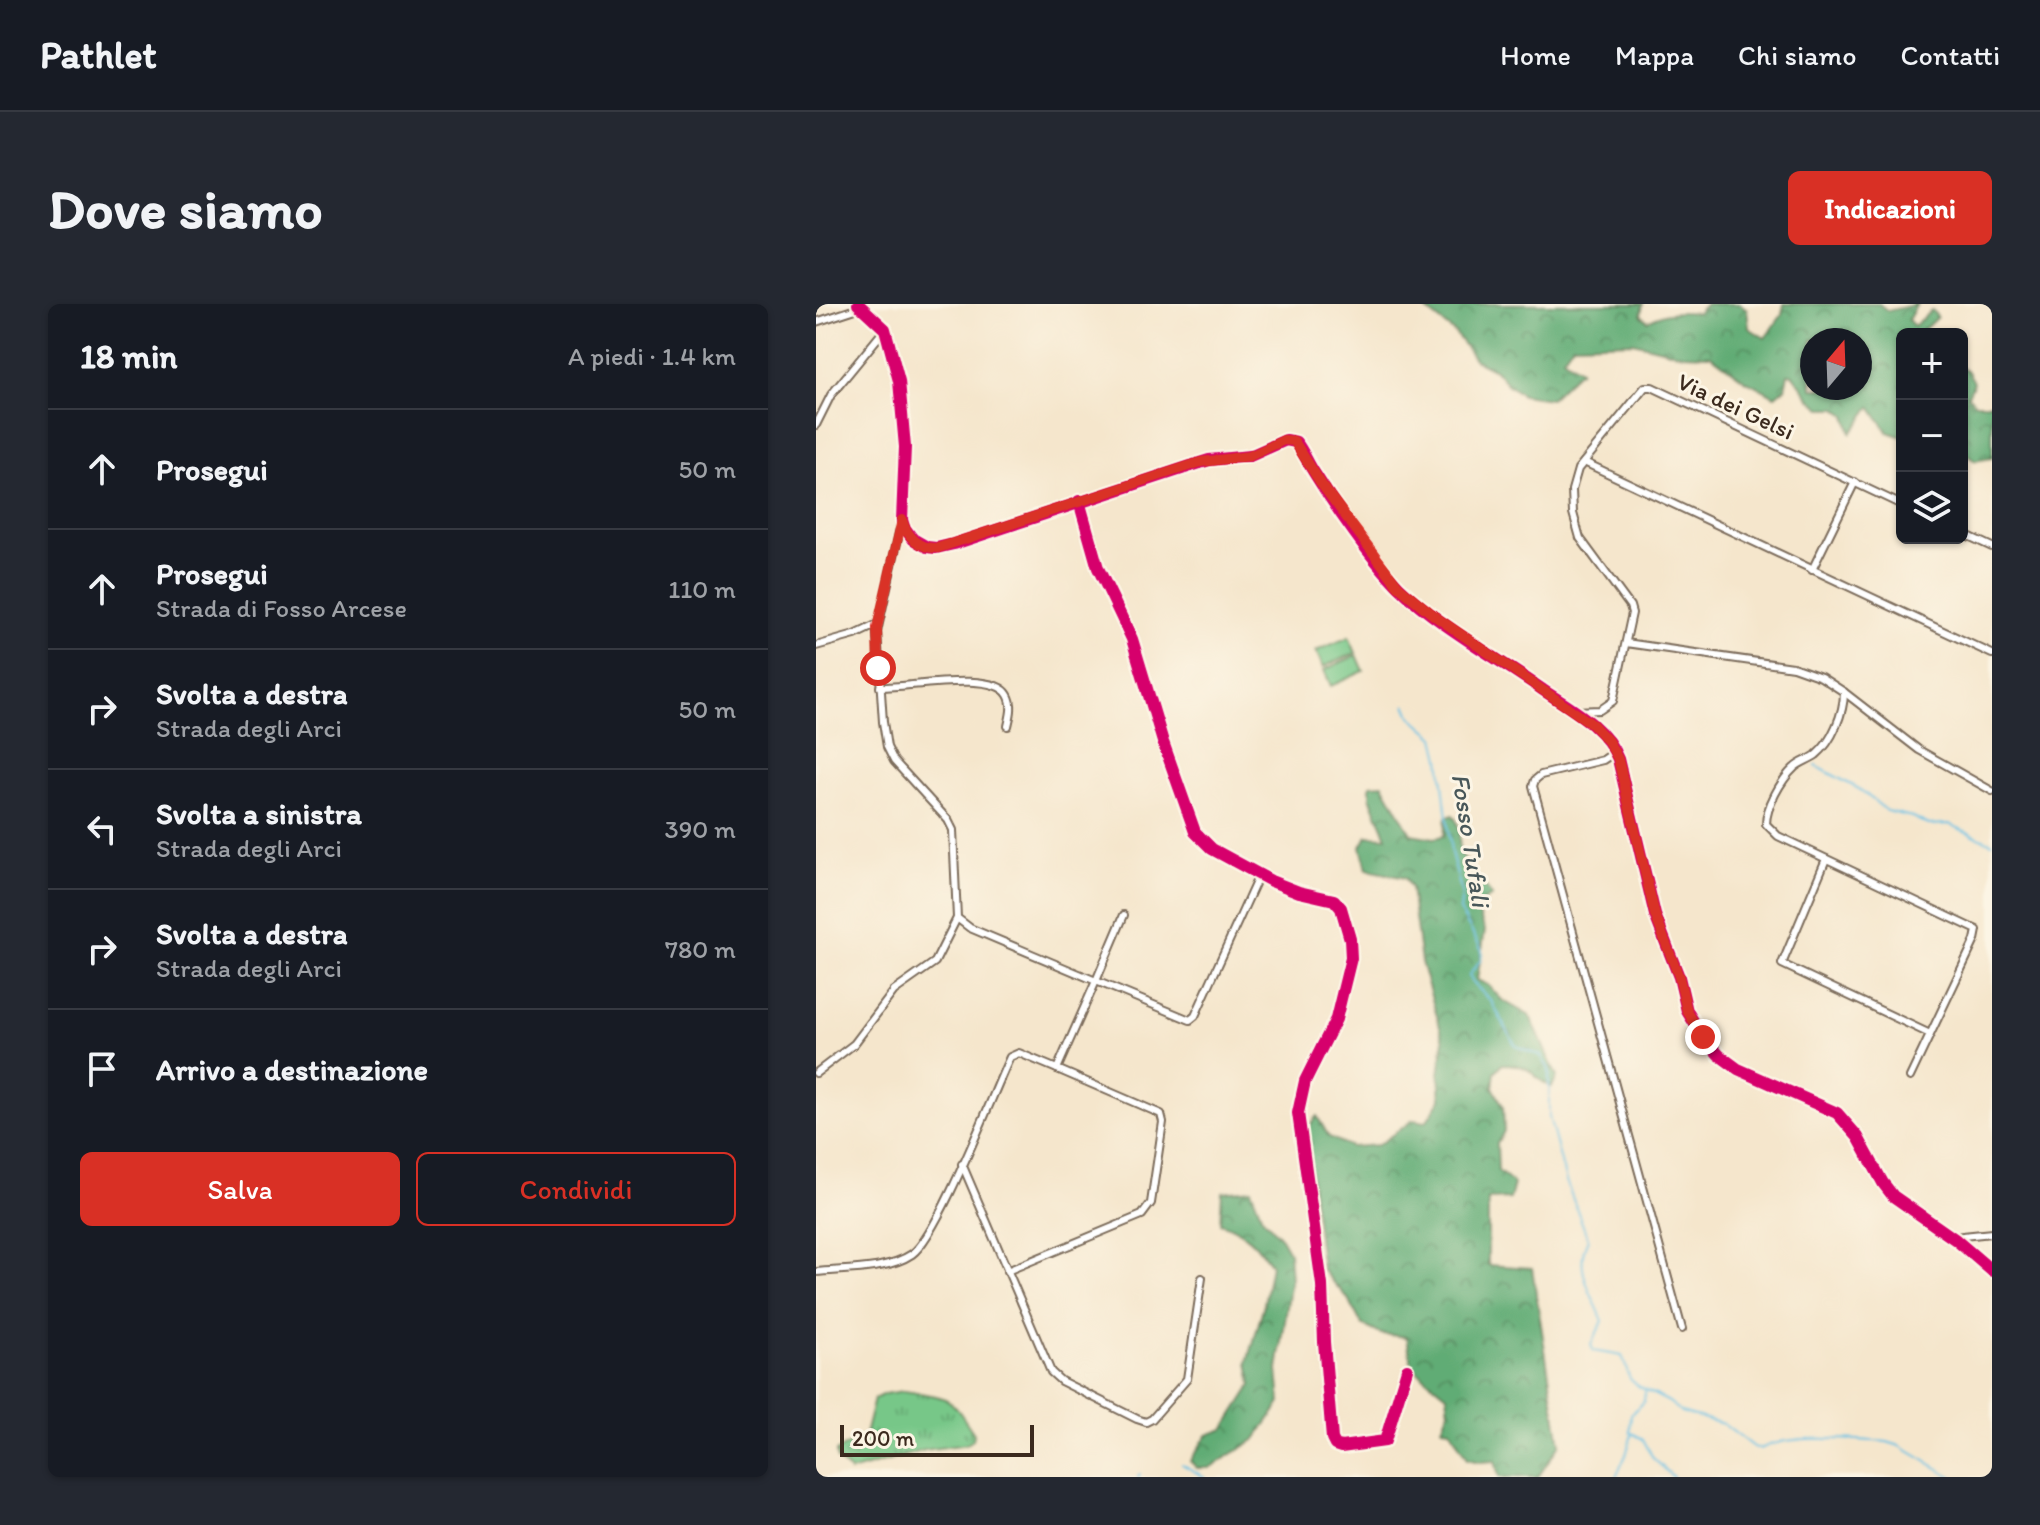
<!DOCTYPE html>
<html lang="it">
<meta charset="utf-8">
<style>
body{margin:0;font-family:Itim,sans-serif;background:#242831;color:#f1f3f6}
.controls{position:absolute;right:24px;top:24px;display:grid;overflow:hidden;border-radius:12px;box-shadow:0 2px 6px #0004}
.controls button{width:72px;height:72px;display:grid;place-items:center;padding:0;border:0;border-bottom:2px solid #363941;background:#171b24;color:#f1f3f6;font:40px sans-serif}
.compass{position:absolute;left:984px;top:24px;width:72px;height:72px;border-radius:50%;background:#171b24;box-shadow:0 2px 6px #0004;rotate:19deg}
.scale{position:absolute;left:24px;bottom:20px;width:194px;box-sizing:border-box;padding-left:8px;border:4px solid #3b2a1e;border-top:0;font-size:22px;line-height:28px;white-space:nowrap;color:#3b2a1e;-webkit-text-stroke:6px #fcf5e5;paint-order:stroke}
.stop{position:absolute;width:24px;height:24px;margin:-18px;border:6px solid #d93025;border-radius:50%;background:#fff}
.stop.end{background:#d93025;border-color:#fff;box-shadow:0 2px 8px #0008}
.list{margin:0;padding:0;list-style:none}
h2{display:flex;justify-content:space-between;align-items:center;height:104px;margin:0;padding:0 32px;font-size:34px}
h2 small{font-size:26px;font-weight:400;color:#9ea1a6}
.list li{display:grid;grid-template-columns:52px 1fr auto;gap:24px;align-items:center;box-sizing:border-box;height:120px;padding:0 32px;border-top:2px solid #363941}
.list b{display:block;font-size:30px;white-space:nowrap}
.list p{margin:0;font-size:26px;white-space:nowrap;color:#9ea1a6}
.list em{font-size:26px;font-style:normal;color:#9ea1a6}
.actions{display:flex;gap:16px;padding:24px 32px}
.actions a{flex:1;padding:18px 0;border:2px solid #d93025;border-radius:12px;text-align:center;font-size:28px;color:#d93025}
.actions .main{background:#d93025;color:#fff}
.icon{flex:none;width:44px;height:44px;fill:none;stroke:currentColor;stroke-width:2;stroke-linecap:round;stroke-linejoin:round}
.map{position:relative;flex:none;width:1176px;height:1173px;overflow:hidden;border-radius:12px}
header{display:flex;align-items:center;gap:48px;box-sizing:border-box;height:112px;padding:0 40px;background:#171b24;border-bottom:2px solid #363941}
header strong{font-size:38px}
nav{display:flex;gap:44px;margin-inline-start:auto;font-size:28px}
.intro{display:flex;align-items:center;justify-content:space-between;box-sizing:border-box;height:192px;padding:0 48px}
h1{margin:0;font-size:56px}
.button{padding:20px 36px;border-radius:12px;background:#d93025;color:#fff;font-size:28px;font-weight:700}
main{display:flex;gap:48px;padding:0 48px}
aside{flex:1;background:#171b24;border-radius:12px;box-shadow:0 2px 6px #0004}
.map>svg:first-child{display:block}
.grass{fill:url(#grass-tufts);stroke:#597853;stroke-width:2}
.forest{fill:url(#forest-crowns);stroke:#4e6b49;stroke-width:2;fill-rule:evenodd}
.garden{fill:#77c788;stroke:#597853;stroke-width:2}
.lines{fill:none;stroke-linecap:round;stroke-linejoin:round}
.stream{stroke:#66c0e4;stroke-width:2}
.street-casing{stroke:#7c6c5b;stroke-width:10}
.street{stroke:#fff;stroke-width:6}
.cycleway-casing{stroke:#fcf5e5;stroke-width:17}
.cycleway{stroke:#d6006c;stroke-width:12}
.route{stroke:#d93025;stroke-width:10}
.labels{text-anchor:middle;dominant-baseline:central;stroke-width:6;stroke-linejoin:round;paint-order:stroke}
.street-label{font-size:24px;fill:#3b2a1e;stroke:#fcf5e5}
.water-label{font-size:26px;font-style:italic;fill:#485759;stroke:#fcf5e5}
</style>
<header>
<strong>Pathlet</strong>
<nav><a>Home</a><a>Mappa</a><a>Chi siamo</a><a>Contatti</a></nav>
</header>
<div class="intro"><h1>Dove siamo</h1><a class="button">Indicazioni</a></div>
<main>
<aside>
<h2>18 min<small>A piedi · 1.4 km</small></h2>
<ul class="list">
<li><svg class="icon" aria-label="ahead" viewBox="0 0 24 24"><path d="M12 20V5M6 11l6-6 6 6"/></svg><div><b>Prosegui</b></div><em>50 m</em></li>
<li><svg class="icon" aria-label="ahead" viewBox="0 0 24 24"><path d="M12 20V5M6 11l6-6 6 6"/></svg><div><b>Prosegui</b><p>Strada di Fosso Arcese</p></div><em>110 m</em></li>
<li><svg class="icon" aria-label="right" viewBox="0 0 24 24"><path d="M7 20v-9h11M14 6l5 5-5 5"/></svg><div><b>Svolta a destra</b><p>Strada degli Arci</p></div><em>50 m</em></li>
<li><svg class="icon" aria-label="left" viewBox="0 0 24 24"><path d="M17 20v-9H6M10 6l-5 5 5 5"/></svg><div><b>Svolta a sinistra</b><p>Strada degli Arci</p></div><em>390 m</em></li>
<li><svg class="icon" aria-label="right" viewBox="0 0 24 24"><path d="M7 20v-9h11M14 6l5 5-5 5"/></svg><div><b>Svolta a destra</b><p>Strada degli Arci</p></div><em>780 m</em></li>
<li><svg class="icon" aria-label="arrive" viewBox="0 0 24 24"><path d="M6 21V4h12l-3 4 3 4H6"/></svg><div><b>Arrivo a destinazione</b></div></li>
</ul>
<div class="actions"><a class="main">Salva</a><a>Condividi</a></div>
</aside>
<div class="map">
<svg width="1176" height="1173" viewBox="0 0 1176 1173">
<defs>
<pattern id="grass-tufts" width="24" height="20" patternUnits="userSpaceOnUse" patternTransform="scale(2)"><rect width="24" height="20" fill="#77c788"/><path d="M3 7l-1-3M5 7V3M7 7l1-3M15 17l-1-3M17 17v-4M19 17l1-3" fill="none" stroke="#63a26f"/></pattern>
<pattern id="forest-crowns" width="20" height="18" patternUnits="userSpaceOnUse" patternTransform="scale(2)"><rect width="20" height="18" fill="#61ac74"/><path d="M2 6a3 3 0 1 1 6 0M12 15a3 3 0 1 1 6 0" fill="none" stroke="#518c5f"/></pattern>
</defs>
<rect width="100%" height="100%" fill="#fcf5e5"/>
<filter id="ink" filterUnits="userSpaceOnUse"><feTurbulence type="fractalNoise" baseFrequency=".0125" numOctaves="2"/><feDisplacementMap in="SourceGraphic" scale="16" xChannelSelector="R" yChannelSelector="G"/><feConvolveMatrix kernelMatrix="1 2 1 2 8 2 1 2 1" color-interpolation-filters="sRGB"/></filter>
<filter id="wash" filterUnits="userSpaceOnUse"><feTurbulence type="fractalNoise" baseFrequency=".006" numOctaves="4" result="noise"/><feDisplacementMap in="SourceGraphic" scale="32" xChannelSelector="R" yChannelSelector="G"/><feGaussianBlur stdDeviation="1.8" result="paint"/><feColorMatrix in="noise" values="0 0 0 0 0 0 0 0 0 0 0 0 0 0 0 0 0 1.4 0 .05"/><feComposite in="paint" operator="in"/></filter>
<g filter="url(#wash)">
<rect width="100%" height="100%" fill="#f5e6cc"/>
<path class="grass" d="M88 1087C136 1094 132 1090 158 1130L157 1136 151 1140 109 1146 34 1168 21 1156 20 1148 49 1131 58 1095 68 1090Z"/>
<g class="forest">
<path d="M603 0H827L825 11 832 17C849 7 861 7 881 9L890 0H924L931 5 933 24 949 34 966 11 968 0H1063L1072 7 1101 0 1092 16 1098 22 1116 6 1121 13 1103 30H1086V133L1072 128 1055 103 1035 129 1030 111 1021 104H1006L996 96 977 71 972 70 969 84 959 92 929 76 895 51 866 50 817 38 757 40 747 54 764 66 734 95 706 91 691 80 679 66 659 56 639 29ZM1044 36V84H996V36Z"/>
<path d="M1146 64 1151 66 1158 78 1152 91 1159 99H1176V154L1159 157 1146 147Z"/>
<path d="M567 480 595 530 618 534 628 532 630 513 637 511C648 528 640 533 645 548 651 565 666 577 676 592L660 602 669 626 661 676 672 681 686 696 714 712 741 773 736 783C711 772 722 761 686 760L679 768 677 783 687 802 688 827 681 840 682 867 698 880 694 895 672 896V961L716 964 744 1140 722 1173H683L679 1157 664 1158 651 1155 634 1125 626 1124 633 1106 631 1091 596 1063 591 1033 565 1030 546 1021 533 996 506 965 489 826 501 812 513 833 535 843 562 841 597 816 610 818 625 795 623 770 628 736 605 658 595 584 589 574 551 566 545 543 551 532 571 533 554 493V481Z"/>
<path d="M435 885 446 913 465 934 473 948 475 975 462 1066 465 1099 440 1135 393 1164H381L374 1157 391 1131 408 1125 436 1081 432 1058 448 1000 455 961C442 941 427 926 404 919L406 888Z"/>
</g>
<g class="garden">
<path d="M533 333 540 349 507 363 500 347Z"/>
<path d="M541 351 548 367 515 382 508 366Z"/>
</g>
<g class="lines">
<g class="stream">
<path d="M590 400 595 412 619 433 624 454 635 548 646 590 644 607 666 646 665 656 653 671 658 680 675 697 700 742 725 752 733 765V813L750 877 772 935C757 965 776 989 787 1017L775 1040 777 1047 806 1052 814 1075 822 1082 853 1098 865 1108 907 1120 937 1143 944 1145C974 1129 1037 1136 1071 1138L1084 1142 1137 1173"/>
<path d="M1000 462 1043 485 1071 507 1096 513 1113 521 1133 520 1176 539"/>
<path d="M829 1088 828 1097 815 1110 814 1128 827 1135 837 1154 857 1173"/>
<path d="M366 1160 388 1173"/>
<path d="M322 1173 324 1170"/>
<path d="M800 1173 810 1151 816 1130"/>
</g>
</g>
</g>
<g filter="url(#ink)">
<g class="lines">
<g class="street-casing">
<g id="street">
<path d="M42 0 69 25 83 77 89 143 86 216 88 223 97 235 111 243 120 244 138 240 393 156 434 152 470 136 480 138C488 148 492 160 499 170 520 204 555 255 583 283 620 320 683 355 727 386 754 404 790 423 802 455L839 611 863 673 871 707 887 733 903 751 922 765 1021 809 1042 833 1067 879 1077 892 1140 936 1176 967"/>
<path d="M0 18 46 3"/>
<path d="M0 121 15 91 69 25"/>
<path d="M768 158 1176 350"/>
<path d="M263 197 282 264 316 335 347 438 379 528 396 545 455 577 483 588 518 596 525 604 534 635 535 654 520 715 489 777 482 809 506 981 508 1038 516 1135 519 1141 525 1143 569 1137 591 1065"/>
<path d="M1146 229 1176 243"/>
<path d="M996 266 1039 178"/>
<path d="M810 339 977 363 1005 373 1028 388C1028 409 1016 438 1000 451 993 456 984 458 978 464 965 476 950 503 950 520L962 532 1161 626 1159 636 1094 773"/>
<path d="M0 342 39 331 62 320"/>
<path d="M64 383C91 384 178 366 192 391 198 401 194 413 192 422"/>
<path d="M1028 388 1103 446 1176 487"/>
<path d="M759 407 784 406 797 397 816 309 814 302 764 234 757 209 756 186 762 165 829 83H836L1086 201"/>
<path d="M799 448 787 456 725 471 719 476 717 482 866 1025"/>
<path d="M1010 555 966 660 1114 730"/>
<path d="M308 611 280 677 374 716 379 712 443 571"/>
<path d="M0 769 38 740 78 687 119 658 141 614"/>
<path d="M146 860 235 1068 245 1077 321 1115 330 1118 336 1115 371 1075 386 974"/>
<path d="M1137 933 1176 929"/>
<path d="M191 967 326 911 335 899 347 818 345 810 241 765"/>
<path d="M0 968C29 965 71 967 96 950 122 932 177 789 194 753L203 749 241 765 280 677 154 624 141 614 137 526 132 516 78 457 71 443 67 418 61 328 86 216"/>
</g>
</g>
<use href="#street" class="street"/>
<g class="cycleway-casing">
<g id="cycleway">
<path d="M42 0 69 25 83 77 89 143 86 216 88 223 97 235 111 243 120 244 138 240 393 156 434 152 470 136 480 138C488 148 492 160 499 170 520 204 555 255 583 283 620 320 683 355 727 386 754 404 790 423 802 455L839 611 863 673 871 707 887 733 903 751 922 765 1021 809 1042 833 1067 879 1077 892 1140 936 1176 967"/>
<path d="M263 197 282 264 316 335 347 438 379 528 396 545 455 577 483 588 518 596 525 604 534 635 535 654 520 715 489 777 482 809 506 981 508 1038 516 1135 519 1141 525 1143 569 1137 591 1065"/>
</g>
</g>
<use href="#cycleway" class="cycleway"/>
</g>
</g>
<g class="lines" filter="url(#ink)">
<path class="route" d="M62 364 61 324 86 216C91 233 104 245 122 244L385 158 434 152 468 136 478 137 506 181 583 283 620 313 776 420 792 437 802 455 839 611 863 673 871 707 887 733"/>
</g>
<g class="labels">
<g class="street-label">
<text transform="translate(920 102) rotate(25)">Via dei Gelsi</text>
</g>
<g class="water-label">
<text transform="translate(655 536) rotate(81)">Fosso Tufali</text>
</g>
</g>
</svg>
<div class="controls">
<button>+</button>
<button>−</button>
<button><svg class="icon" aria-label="layers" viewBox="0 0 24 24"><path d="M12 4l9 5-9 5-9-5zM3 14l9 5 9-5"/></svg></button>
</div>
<svg class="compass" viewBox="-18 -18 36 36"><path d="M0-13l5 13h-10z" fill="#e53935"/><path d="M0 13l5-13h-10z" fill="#9ea1a6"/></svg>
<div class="scale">200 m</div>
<div class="stop" style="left:62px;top:364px"></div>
<div class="stop end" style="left:887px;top:733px"></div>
</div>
</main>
